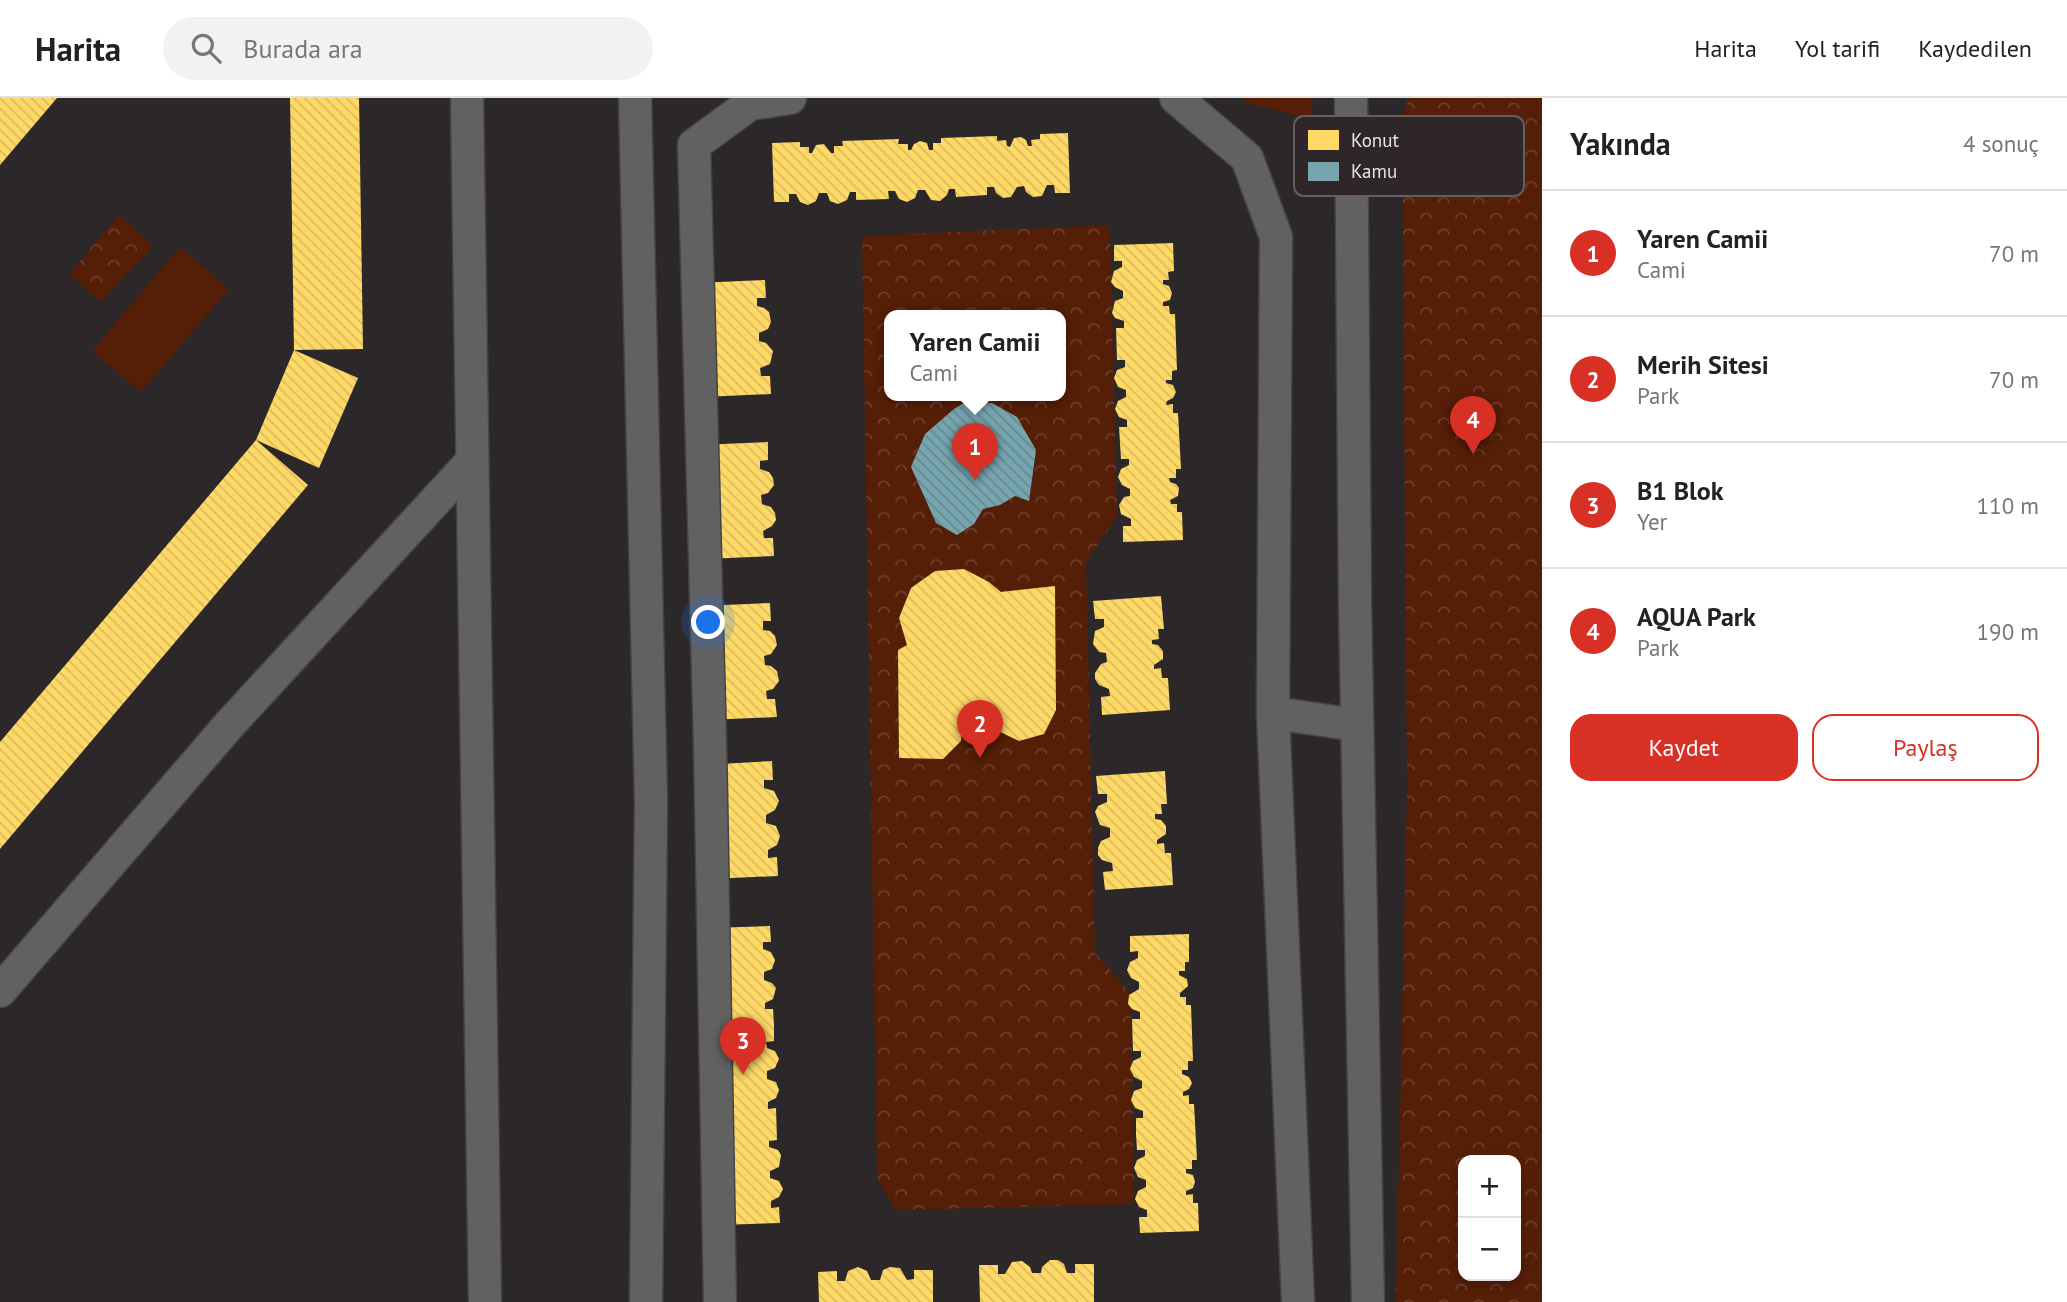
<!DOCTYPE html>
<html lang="tr">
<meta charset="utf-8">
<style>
body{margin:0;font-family:"PT Sans",sans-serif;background:#f2f2f2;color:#222}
.controls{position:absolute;right:21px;bottom:21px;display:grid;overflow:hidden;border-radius:14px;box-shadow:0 4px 10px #0003}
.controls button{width:63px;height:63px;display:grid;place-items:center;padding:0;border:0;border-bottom:2px solid #e0e0e0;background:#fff;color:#222;font:35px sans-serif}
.you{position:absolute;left:709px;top:525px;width:24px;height:24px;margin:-18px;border:5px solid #fff;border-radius:50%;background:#1a73e8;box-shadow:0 0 0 10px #1a73e833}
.badge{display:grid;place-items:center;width:46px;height:46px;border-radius:50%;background:#d93025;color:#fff;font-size:23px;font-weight:700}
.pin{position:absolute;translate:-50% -58px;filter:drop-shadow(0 2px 4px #0008)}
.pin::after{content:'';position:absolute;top:37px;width:24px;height:21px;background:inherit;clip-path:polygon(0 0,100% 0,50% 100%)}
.popup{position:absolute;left:884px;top:212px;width:182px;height:91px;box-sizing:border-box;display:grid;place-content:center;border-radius:14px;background:#fff;filter:drop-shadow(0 2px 5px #0005);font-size:23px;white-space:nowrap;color:#767676}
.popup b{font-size:26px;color:#222}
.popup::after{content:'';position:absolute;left:50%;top:100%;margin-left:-14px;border:14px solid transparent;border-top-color:#fff}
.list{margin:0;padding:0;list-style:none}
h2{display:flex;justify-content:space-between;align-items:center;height:91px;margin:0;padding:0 28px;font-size:30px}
h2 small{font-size:23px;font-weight:400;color:#767676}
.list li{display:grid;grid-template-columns:46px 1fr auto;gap:21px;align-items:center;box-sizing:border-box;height:126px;padding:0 28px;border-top:2px solid #e0e0e0}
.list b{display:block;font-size:26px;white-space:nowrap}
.list p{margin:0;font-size:23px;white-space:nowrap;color:#767676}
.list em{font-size:23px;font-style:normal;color:#767676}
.actions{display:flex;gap:14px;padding:21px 28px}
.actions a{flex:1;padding:16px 0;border:2px solid #d93025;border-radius:21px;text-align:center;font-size:24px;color:#d93025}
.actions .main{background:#d93025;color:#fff}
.icon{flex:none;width:38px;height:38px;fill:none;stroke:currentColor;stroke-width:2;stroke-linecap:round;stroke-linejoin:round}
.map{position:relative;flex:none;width:1542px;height:1204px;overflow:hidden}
header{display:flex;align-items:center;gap:42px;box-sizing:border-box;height:98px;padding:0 35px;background:#fff;border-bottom:2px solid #e0e0e0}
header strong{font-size:33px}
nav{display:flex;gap:38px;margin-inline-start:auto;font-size:24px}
.search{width:490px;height:63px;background:#f2f2f2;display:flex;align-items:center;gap:18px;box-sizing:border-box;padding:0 24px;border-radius:38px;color:#767676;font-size:26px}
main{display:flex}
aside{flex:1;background:#fff}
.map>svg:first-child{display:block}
.grass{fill:#551e07}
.park{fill:url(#park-crowns);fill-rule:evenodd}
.homes{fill:url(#homes-back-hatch)}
.public{fill:url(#public-back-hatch)}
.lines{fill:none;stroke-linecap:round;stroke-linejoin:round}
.minor-casing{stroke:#454343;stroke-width:35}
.minor{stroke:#626162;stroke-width:32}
.key{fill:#2e2628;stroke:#665e60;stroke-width:2}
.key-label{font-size:19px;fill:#e8e2e4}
</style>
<header>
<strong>Harita</strong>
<div class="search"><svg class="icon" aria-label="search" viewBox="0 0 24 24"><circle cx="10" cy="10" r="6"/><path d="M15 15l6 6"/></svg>Burada ara</div>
<nav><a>Harita</a><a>Yol tarifi</a><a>Kaydedilen</a></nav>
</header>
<main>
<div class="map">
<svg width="1542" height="1204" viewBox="0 0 1542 1204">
<defs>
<pattern id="park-crowns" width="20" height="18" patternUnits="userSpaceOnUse" patternTransform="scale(1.75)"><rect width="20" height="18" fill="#551e07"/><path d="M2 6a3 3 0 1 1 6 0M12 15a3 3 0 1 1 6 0" fill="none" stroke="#6d3e2b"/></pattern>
<pattern id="homes-back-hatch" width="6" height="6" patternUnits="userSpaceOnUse" patternTransform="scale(1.75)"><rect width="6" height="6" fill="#ffd966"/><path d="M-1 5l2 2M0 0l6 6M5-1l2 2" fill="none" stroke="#dabb5f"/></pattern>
<pattern id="public-back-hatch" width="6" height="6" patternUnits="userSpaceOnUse" patternTransform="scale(1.75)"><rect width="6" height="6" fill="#76a5af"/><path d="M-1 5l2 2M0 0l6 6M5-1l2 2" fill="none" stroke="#68888f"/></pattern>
</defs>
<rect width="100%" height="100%" fill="#2c2829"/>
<g class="grass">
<path d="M1243 0H1312V21L1246 5Z"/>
<path d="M180 149 229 191 141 294 92 253Z"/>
</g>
<g class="park">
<path d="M1409 0H1542V1204H1396L1407 692 1402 20ZM1516 1062V1178H1463V1062Z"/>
<path d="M119 117 153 148 101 204 69 176Z"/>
<path d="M1110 127 1117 418 1086 464 1095 855 1131 896 1134 1106 895 1112 877 1079 862 138ZM889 217H1061V297H889Z"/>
</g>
<g class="homes">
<path d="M0 0H57L0 67Z"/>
<path d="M290 0H359L363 251 294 252Z"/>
<path d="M1068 35 1070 95H1055L1054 87H1047L1042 98 1033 99 1026 94 1024 88 1017 89 1011 99 1003 100 996 95 994 89H987V97L972 98 956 99 955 91H949L947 97 940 103 931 102 925 92H918L915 100 907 104 899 101 895 93H888L889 101 856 102V94H850L847 102 838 106 830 103 827 95H819L816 103 808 107 800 104 796 96H789V104H774L772 45 800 44V49H809V55H812L816 47 824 46 831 55H834V48H843L842 43 899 41 898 46H908V52H911L914 46 920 43 927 45 929 52H933V45H941V40L997 38V43L1006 42 1007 48 1010 49 1014 40 1021 39 1026 42 1028 48H1032L1031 42 1040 41V36Z"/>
<path d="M1173 145 1174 173 1168 174 1169 182H1163V186L1169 188 1172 195 1170 202 1163 204V208H1169L1170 216H1175L1177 272 1172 273V282H1166V285L1173 287 1176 294 1173 300 1167 303 1166 307 1173 306V315H1178L1181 371H1176V380H1169L1170 384 1176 386 1179 390 1178 398 1170 402 1171 406H1177V414H1182L1183 442 1123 444V428H1131V421L1121 416 1119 407 1124 399 1130 398V391L1122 387 1118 379 1121 371 1129 367V361H1121L1119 329H1127V322L1119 319 1115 311 1118 303 1126 299V292L1118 289 1114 280 1117 272 1125 269V262H1117L1116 230H1124V223L1115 220 1112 215 1115 203 1123 200V193L1115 189 1111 184 1114 173 1122 169V163H1114V147Z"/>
<path d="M765 182 766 200H757V208L764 210 769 214 771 224 768 231 759 235V243L766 245 773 253 770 266 760 270 761 278H770L771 296 703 299 696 185Z"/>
<path d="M294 252 358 280 319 370 256 342 308 387 0 751V644L256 342Z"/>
<path d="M768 344V362L760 363V371L769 374 773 380 774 387 768 395 761 397 762 406 771 409 775 415 776 422 772 428 763 433 764 440H773L774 458 705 461 699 347Z"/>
<path d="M964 471 989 484 1001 494 1055 488 1056 612 1044 636 1019 643 998 633 983 620 962 621 961 643 943 661 899 660 898 552 907 547 899 520 911 490 935 473Z"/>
<path d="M1161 498 1164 531H1158L1159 541 1152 542V546L1158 547 1163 553V561L1154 567V571L1161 570 1162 580H1168L1170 612 1102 617 1101 599 1110 598 1109 591 1099 587 1095 581V575L1101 566 1107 564 1106 555 1099 554 1093 546 1095 533 1104 529V521H1095L1093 503Z"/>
<path d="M770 505 771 523H763V532L770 533 775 538 777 547 771 556 764 558 765 567 771 568 777 573 779 583 773 591 766 593 767 601H775L777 619 708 622 702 508Z"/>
<path d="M772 663 773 682H764V690L774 693 779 703 775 712 766 717V725L776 728 780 738 777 747 768 752V760L777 759 778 778 710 781 704 667Z"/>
<path d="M1165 673 1167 706H1161L1162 716H1155V721L1161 722 1166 728V736L1157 742V746L1164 745 1165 755H1171L1173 787 1105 792 1103 774 1113 773 1112 765 1102 762 1098 757V750L1101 743 1110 739V730L1100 727 1095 714 1098 708 1107 704V696H1098L1096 678Z"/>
<path d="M770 828 771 844H763V851L771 854 775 862 772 871 764 874V882L772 885 776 890 773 901 765 905V911H773L774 927V943L766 944 767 950 775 953 779 961 775 970 767 973V981L776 984 779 992 776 1000 768 1004V1011L776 1010 777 1042 769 1043V1049L778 1052 781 1057 779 1069 770 1073V1080L779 1083 783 1091 779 1099 771 1103V1110L779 1109 780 1125 721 1127 711 830Z"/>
<path d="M1189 836V864H1185V873H1179V877L1187 881 1188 888 1180 895V899H1186V907H1191L1193 963H1188V972H1182V976L1189 979 1192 985 1189 991 1183 994V998L1189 997V1006H1194L1197 1062H1192V1071H1186V1075L1193 1077 1195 1084 1193 1090 1186 1093V1097L1193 1096V1105H1198L1199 1133 1140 1135 1139 1119H1147V1112L1139 1109 1135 1101 1138 1093 1146 1089V1082L1138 1079 1134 1070 1137 1062 1145 1058V1052H1137L1136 1036V1020H1143V1013L1135 1010 1131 1002 1134 993 1142 990V983L1134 979 1130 971 1133 963 1141 959V953H1133L1132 921H1140V914L1132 911 1128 906 1129 897 1139 891V884L1131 880 1127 872 1130 864 1138 860V853L1130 854V838Z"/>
<path d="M1050 1162H1058L1064 1166 1067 1175H1075V1166H1094V1204H980L979 1167H998V1176H1005L1012 1164 1022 1163 1030 1169 1032 1175H1041L1042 1169Z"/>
<path d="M858 1169 867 1173 871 1182H880L883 1172 890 1169 900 1170 907 1182 914 1181V1172H933V1204H819L818 1174 837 1173V1183H845L848 1173Z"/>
</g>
<path class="public" d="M992 305 1017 319 1036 352 1029 403 1015 398 1000 407 983 411 974 426 957 437 936 425 911 369 925 336 954 311 962 306Z"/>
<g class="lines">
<g class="minor-casing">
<g id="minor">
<path d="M467 0 485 1204"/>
<path d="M635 0 651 704 646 1204"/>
<path d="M1176 0 1247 60 1276 139 1273 615 1357 627"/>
<path d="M1351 0 1355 505 1368 1204"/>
<path d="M1273 615 1298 1204"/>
<path d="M0 893 229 627 472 363"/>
<path d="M720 1204 710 646 694 47 750 6 790 0"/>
</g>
</g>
<use href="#minor" class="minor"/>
</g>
<rect x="1294" y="18" width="230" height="80" rx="10" class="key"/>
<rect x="1308" y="32" width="31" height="20" fill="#ffd966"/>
<rect x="1308" y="64" width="31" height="19" fill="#76a5af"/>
<g class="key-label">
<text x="1351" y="49">Konut</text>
<text x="1351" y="80">Kamu</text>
</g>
</svg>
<div class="controls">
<button>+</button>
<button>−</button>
</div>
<div class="you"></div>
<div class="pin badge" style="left:975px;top:383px">1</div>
<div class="popup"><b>Yaren Camii</b>Cami</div>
<div class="pin badge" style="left:980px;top:660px">2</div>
<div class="pin badge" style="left:743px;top:977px">3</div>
<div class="pin badge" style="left:1473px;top:356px">4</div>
</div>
<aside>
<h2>Yakında<small>4 sonuç</small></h2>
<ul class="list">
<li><span class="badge">1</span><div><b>Yaren Camii</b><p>Cami</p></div><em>70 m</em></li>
<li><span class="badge">2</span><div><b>Merih Sitesi</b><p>Park</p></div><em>70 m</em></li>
<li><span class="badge">3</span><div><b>B1 Blok</b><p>Yer</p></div><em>110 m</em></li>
<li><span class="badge">4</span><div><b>AQUA Park</b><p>Park</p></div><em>190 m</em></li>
</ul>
<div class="actions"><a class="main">Kaydet</a><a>Paylaş</a></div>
</aside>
</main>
